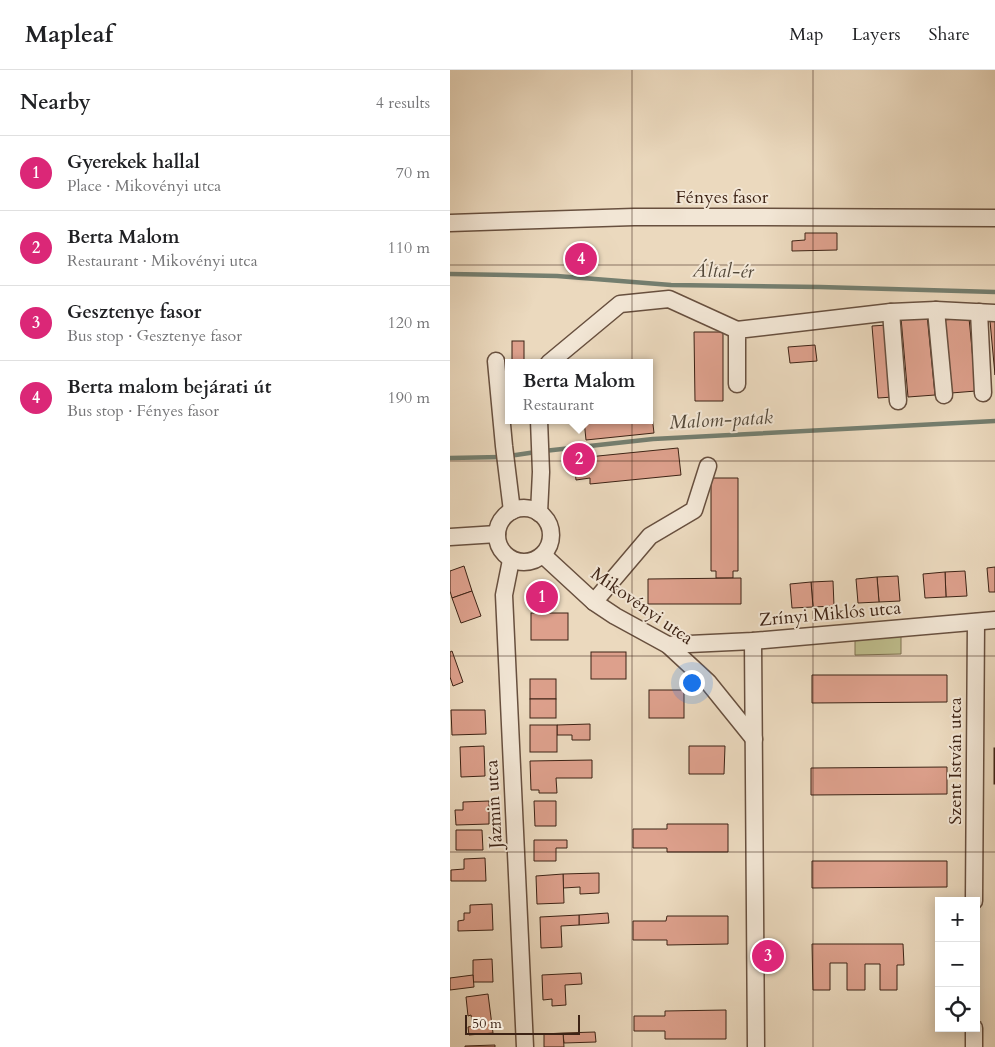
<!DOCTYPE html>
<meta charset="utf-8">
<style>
body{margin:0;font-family:Cardo,serif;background:#f6f6f6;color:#202124}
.controls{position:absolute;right:15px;bottom:15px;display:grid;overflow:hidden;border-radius:0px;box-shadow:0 2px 12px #0003}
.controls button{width:45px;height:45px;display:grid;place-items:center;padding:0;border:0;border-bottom:1px solid #e0e0e0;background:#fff;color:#202124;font:25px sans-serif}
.scale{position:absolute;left:15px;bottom:12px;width:115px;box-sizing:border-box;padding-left:5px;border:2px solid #3d2315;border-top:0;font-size:14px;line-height:18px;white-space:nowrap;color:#3d2315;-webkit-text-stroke:4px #f2e6d5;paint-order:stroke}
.you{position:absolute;left:241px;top:612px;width:18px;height:18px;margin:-12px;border:4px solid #fff;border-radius:50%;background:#1a73e8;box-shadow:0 0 0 8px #1a73e833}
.badge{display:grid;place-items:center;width:32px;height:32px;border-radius:50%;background:#db2777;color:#fff;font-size:16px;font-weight:700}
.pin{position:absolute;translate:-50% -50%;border:2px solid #fff;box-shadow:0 1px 5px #0006}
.popup{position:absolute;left:55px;top:289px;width:148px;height:65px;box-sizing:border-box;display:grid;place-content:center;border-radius:0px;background:#fff;filter:drop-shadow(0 1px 4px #0005);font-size:16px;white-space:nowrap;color:#757577}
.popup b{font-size:19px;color:#202124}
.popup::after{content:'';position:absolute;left:50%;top:100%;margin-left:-10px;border:10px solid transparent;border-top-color:#fff}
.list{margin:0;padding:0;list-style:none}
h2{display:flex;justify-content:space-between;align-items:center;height:65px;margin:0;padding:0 20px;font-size:21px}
h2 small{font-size:16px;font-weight:400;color:#757577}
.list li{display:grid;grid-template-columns:32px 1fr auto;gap:15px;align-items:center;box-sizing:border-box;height:75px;padding:0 20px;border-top:1px solid #e0e0e0}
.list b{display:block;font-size:19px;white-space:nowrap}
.list p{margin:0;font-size:16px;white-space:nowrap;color:#757577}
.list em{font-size:16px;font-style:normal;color:#757577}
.icon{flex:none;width:28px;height:28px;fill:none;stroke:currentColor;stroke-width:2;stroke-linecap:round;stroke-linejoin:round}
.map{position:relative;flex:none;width:545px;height:977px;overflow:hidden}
header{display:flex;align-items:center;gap:30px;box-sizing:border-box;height:70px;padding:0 25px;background:#fff;border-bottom:1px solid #e0e0e0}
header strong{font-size:24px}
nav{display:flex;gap:28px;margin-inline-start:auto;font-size:18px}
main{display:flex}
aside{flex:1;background:#fff}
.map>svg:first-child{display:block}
.green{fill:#bebd8c;stroke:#7e7050}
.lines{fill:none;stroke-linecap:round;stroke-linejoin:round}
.stream{stroke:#747e6f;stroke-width:4.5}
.building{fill:#dda08c;stroke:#3d2315}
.minor-casing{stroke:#68503f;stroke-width:19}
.minor{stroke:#f2e6d5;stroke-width:16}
.grid{fill:none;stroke:#3d2315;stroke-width:1;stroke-opacity:0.55}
.labels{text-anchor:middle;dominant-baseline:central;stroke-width:4;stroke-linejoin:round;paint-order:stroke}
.street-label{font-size:18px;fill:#3d2315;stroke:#f2e6d5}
.water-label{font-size:19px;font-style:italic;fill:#54493a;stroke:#f2e6d5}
</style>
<header>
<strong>Mapleaf</strong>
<nav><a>Map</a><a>Layers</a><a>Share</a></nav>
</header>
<main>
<aside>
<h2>Nearby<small>4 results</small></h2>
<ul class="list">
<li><span class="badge">1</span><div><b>Gyerekek hallal</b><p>Place · Mikovényi utca</p></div><em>70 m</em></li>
<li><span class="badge">2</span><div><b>Berta Malom</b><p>Restaurant · Mikovényi utca</p></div><em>110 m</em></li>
<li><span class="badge">3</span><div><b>Gesztenye fasor</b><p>Bus stop · Gesztenye fasor</p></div><em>120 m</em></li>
<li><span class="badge">4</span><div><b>Berta malom bejárati út</b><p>Bus stop · Fényes fasor</p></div><em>190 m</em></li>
</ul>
</aside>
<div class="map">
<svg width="545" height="977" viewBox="0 0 545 977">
<rect width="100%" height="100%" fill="#ebd9be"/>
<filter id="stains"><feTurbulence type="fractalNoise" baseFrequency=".004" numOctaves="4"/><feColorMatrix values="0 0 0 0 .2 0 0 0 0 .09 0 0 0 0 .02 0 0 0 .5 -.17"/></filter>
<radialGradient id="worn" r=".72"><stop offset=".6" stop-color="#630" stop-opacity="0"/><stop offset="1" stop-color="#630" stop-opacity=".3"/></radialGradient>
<path class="green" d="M451 563V584L405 585V564Z"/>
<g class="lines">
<g class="stream">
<path d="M0 204 107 206 221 215 370 217 545 222"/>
<path d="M94 381 203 369 545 351"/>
<path d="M59 386 86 382"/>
<path d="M0 388 51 387"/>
</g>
</g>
<g class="building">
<path d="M355 163H387V180L342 181V171L355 170Z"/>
<path d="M477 245 485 325 458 327 451 248Z"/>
<path d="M519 248 526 321 501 323 494 250Z"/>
<path d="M545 250V305L540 251Z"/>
<path d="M437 255 443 327 428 328 422 256Z"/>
<path d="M244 262H273V331H245Z"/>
<rect x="62" y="271" width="12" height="22"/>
<path d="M365 275 367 291 340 293 338 277Z"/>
<path d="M199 346H202L204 363 136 370 134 350H199Z"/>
<path d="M228 378 231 405 140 414V408L126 410 124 392 138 390V387Z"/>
<path d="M261 408H288V501H283V508H266V501H261Z"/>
<path d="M14 496 22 521 2 528 0 521V501Z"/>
<path d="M545 497V522H539L537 498Z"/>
<path d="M515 501 517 526 496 527 495 502Z"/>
<path d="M495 502 496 527 475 528 473 504Z"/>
<path d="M448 506 450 531 429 532 427 507Z"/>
<path d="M427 507 429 532 408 533 406 509Z"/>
<path d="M291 508V534H198V509Z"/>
<path d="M383 511 384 536 363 537 361 512Z"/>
<path d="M361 512 363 537 342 538 340 514Z"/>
<path d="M22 521 31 546 11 553 2 528Z"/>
<rect x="81" y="543" width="37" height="27"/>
<path d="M2 581 13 612 3 616 0 607V582Z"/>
<rect x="141" y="582" width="35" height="27"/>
<path d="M362 605H497V632L362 633Z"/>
<rect x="80" y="609" width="26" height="20"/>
<rect x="199" y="620" width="35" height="28"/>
<rect x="80" y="629" width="26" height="19"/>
<path d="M1 640H35L36 664 2 665Z"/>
<path d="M140 654V670H122V665H107V655Z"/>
<rect x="80" y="655" width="27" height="27"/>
<path d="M34 676 35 706 11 707 10 677Z"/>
<path d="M239 676H275L274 704H239Z"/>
<rect x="544" y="678" width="1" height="36"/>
<path d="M142 690V708H106L107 723H89V720H81L80 691Z"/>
<path d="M497 697V724L361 725V698Z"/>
<path d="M39 731V754L6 755 5 740H13V732Z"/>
<path d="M84 731H106V756H85Z"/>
<path d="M217 754H278V782H217V778H183V759H217Z"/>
<path d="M6 760H32L33 780H6Z"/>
<path d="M84 770H117V778H106V791H84Z"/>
<path d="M35 788 36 811H1V800L14 799V789Z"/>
<path d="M362 791H497V817L362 818Z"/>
<path d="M149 803V823L130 824V817L113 818V804Z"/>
<path d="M113 804 114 833 87 834 86 806Z"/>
<path d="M42 834 43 860 8 861V851L14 850V843H20V835Z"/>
<path d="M158 843 159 853 129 855V845Z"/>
<path d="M129 845V855L111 856 112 877 91 878 90 847Z"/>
<path d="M217 846H278V874L217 875V870H183V851H216Z"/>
<path d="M362 874H453L454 895H447V920H430V894H415V920H397V893H380V920H363Z"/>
<path d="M42 889 43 912H23V890Z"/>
<path d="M131 903 132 914 115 915 116 935 102 936V929L93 930 92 905Z"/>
<path d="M23 905 24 917 0 920V908Z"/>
<path d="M38 924 43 963 19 965 18 957 23 956 21 945 18 946 16 927Z"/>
<path d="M276 940V969H215V961H184V946H215V941Z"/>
<path d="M145 962 146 972 114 973 113 963Z"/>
<path d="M113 963 114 977H94V964Z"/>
<path d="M45 975V977H15V976Z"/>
</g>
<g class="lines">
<g class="minor-casing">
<g id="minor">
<path d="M0 153 184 147H314L545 148"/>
<path d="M486 240 494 325"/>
<path d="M441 242 448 331"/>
<path d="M529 242 533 323"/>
<path d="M46 291 54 376 62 441"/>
<path d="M99 293 170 234 219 229 287 260"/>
<path d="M287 314V260L441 242 486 240 545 243"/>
<path d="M89 350 91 402 89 443"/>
<circle cx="74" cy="465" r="27"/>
<path d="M0 467 47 464"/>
<path d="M93 485 144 532 165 546 218 575 258 612 304 669"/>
<path d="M61 490 54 525 75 977"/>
<path d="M144 532 200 466 244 440 258 396"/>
<path d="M303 571 306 977"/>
<path d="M218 575 303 571 545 550"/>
<path d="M524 831 526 552"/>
<path d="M524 977V958"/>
</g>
</g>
<use href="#minor" class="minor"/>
</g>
<path class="grid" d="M182 0V977M363 0V977M0 195H545M0 391H545M0 586H545M0 782H545"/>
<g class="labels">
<g class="street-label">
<text x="272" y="127">Fényes fasor</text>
<text transform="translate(192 536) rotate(35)">Mikovényi utca</text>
<text transform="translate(380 544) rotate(-5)">Zrínyi Miklós utca</text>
<text transform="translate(505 691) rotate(-90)">Szent István utca</text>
<text transform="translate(44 734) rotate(-93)">Jázmin utca</text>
</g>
<g class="water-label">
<text transform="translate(273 201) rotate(1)">Által-ér</text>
<text transform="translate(271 350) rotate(-3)">Malom-patak</text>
</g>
</g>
<rect width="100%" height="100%" filter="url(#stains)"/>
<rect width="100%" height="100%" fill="url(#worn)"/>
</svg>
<div class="controls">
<button>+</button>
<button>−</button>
<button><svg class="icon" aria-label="locate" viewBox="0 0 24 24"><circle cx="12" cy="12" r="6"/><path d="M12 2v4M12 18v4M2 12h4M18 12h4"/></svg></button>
</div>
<div class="scale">50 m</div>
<div class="you"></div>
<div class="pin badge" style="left:92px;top:527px">1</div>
<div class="pin badge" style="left:129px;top:389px">2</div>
<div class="popup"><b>Berta Malom</b>Restaurant</div>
<div class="pin badge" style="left:318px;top:886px">3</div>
<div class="pin badge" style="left:131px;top:189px">4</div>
</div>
</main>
